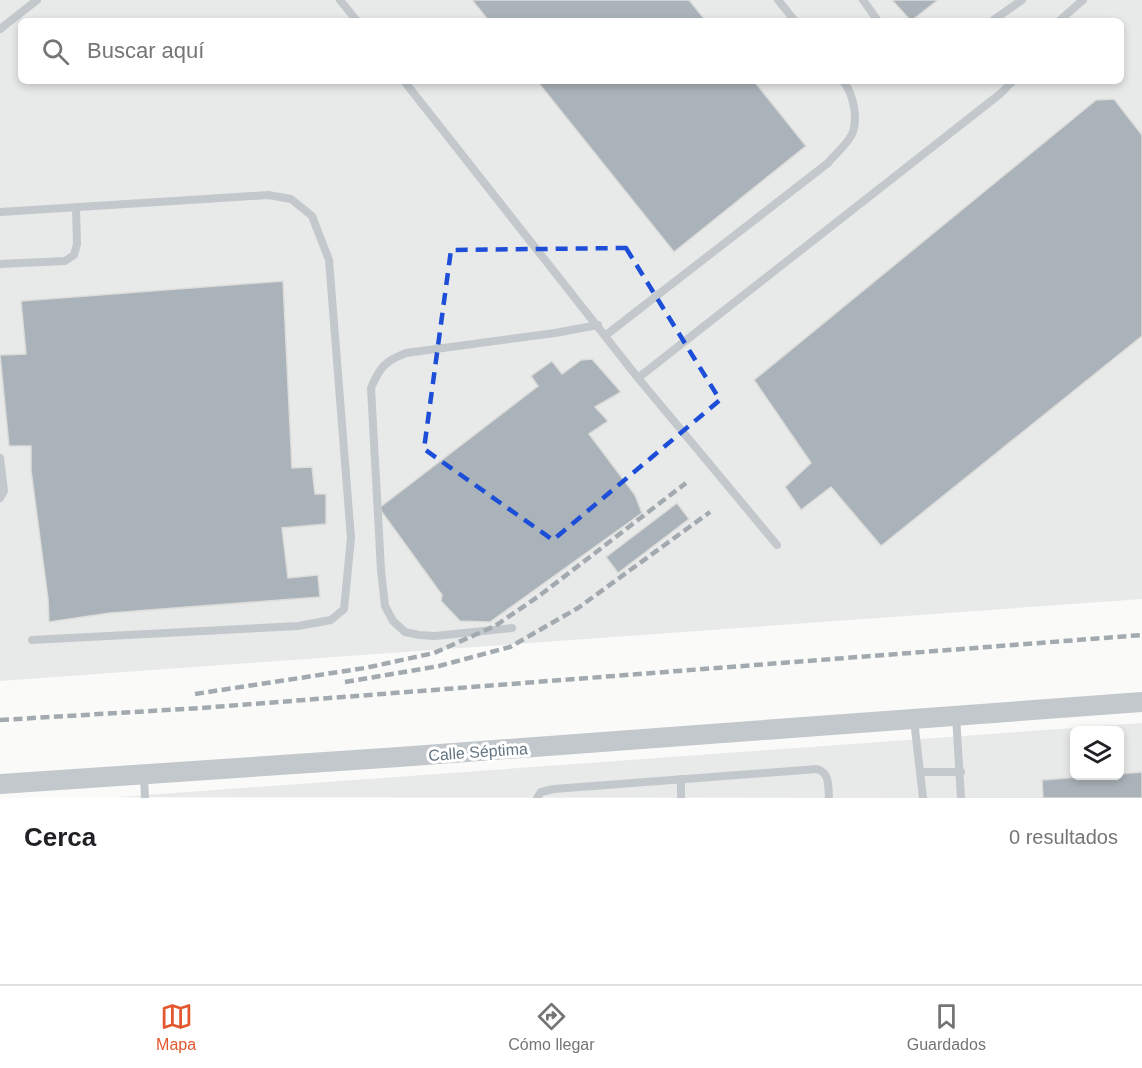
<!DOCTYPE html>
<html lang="es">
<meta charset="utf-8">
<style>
body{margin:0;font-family:Helvetica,sans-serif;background:#f2f2f2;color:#202124}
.controls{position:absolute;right:18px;bottom:18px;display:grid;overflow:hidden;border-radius:9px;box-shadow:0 3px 9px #0003}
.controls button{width:54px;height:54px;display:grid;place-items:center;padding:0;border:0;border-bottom:2px solid #e0e0e0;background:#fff;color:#202124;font:30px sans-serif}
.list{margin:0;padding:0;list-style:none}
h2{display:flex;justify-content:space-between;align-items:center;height:78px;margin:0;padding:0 24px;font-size:26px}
h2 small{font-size:20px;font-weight:400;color:#757577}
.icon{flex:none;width:33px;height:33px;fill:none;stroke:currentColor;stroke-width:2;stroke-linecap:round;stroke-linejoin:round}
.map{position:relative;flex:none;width:1142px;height:798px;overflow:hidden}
.search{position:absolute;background:#fff;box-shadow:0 3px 9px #0003;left:18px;right:18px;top:18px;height:66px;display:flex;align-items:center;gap:15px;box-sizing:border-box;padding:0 21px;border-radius:9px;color:#757577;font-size:22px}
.sheet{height:186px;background:#fff}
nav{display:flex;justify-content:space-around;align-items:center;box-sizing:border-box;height:84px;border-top:2px solid #e0e0e0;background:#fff;font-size:16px;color:#757577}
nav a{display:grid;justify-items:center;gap:3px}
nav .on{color:#e4572e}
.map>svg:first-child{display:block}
.built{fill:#e8e9e9;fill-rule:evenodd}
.building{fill:#aab3b9;stroke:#dcdcda;stroke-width:1.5}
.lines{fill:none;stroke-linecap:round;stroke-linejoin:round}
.service{stroke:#c3c8cc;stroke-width:8}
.tertiary{stroke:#c3c8cc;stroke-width:20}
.rail{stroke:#a2aab0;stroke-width:4.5;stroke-dasharray:9 4.5;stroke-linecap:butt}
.marked{fill:none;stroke:#1d4ed8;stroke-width:4.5;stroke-dasharray:12 8;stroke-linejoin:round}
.labels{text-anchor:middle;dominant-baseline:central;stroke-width:6;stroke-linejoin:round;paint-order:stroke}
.street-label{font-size:16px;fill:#657683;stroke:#fff}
</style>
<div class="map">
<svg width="1142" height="798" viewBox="0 0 1142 798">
<rect width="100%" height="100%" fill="#fafaf8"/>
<g class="built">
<path d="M0 0H1142V599L0 681ZM21 21H1121V81H21Z"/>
<path d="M1142 723V798L119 797ZM1074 730H1120V776H1074Z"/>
</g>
<g class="building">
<path d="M472 0H689L706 21H489Z"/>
<path d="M892 0H938L911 21Z"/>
<path d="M537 81H754L806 146 674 252Z"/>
<path d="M1114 99 1142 135V336L881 546 831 487 801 510 785 487 811 463 754 380 1096 100Z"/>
<path d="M283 281 292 468 312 467 315 494H326V524L282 528 288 578 318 575 320 597 110 613 49 622 48 599 31 470V446H9L0 355 26 354 21 301Z"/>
<path d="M592 359 621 392 595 407 608 421 589 434 635 495 642 513 490 622 460 621 441 601 442 595 379 508 538 386 531 376 552 361 562 374 581 360Z"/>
<path d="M677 503 689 519 618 573 606 557Z"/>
<path d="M1142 772V798H1043L1042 780Z"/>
</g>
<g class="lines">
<g class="service">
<path d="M340 0 357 21"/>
<path d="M778 0 795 21"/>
<path d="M863 0 878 21"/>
<path d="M992 21 1022 0"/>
<path d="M1059 21 1083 0"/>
<path d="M0 29 37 0"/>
<path d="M404 81 638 378 777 545"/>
<path d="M0 212 268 195 291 199 312 216 329 260 351 538 344 609 331 620 298 626 32 640"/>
<path d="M0 264 65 261 74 255 77 244 76 208"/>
<path d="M606 335 828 163C835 154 849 143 853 132 858 116 853 93 843 81"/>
<path d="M638 378 1000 94 1013 81"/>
<path d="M0 458 4 491 0 498"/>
<path d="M512 628 435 636 419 635 405 632 393 621 385 606 381 570 371 388C380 367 385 361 406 353L555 333 598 325"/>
<path d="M956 716 961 798"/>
<path d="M914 720 923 798"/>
<path d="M921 772H961"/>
<path d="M144 776 145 798"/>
<path d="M681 779V798"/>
<path d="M537 798 541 792 554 789 817 769C830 773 828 786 829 798"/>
</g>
<path class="tertiary" d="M0 784 399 757 1142 702"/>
<g class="rail">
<path d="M345 682 439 666 510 647 578 608 710 512"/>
<path d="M195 694 365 668 434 653 495 626 539 596 686 483"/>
<path d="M0 720 201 708 1142 635"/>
</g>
</g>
<path class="marked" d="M626 248 720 400 553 540 424 449 451 250Z"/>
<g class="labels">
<g class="street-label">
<text transform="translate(478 752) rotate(-4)">Calle Séptima</text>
</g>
</g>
</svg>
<div class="controls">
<button><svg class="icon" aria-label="layers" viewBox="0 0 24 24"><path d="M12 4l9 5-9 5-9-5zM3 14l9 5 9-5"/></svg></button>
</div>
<div class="search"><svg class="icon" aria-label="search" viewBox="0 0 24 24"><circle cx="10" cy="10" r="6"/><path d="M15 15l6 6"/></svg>Buscar aquí</div>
</div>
<section class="sheet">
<h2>Cerca<small>0 resultados</small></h2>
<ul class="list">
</ul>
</section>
<nav>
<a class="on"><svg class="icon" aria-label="map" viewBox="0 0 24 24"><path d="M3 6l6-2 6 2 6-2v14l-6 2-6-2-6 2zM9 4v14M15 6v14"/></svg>Mapa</a>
<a><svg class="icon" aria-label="directions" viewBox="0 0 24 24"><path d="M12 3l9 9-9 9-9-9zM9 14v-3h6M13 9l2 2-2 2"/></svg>Cómo llegar</a>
<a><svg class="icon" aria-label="saved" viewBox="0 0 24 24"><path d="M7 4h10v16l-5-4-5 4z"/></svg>Guardados</a>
</nav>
